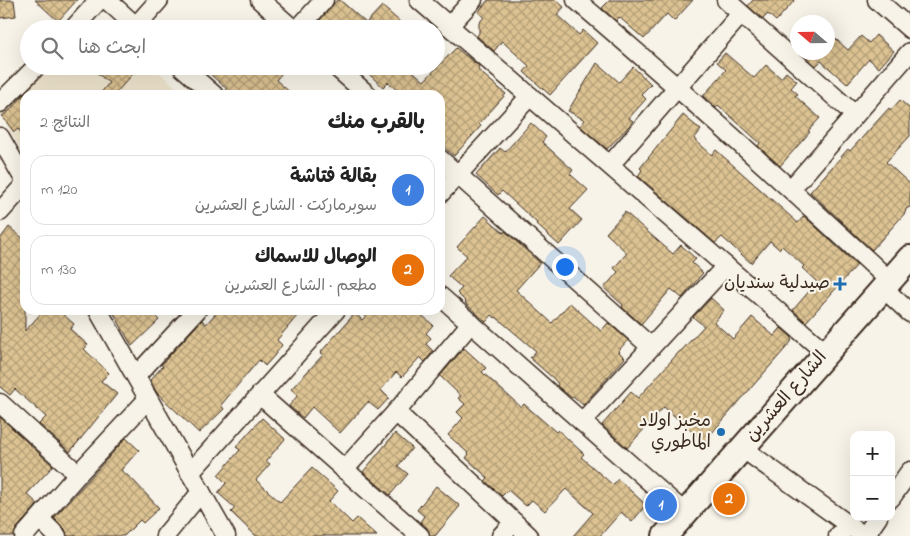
<!DOCTYPE html>
<html lang="ar">
<meta charset="utf-8">
<style>
body{margin:0;font-family:"Indie Flower","Playpen Sans Arabic",sans-serif;background:#f6f6f6;color:#222;direction:rtl}
.controls{position:absolute;right:15px;bottom:15px;display:grid;overflow:hidden;border-radius:10px;box-shadow:0 5px 20px #0002}
.controls button{width:45px;height:45px;display:grid;place-items:center;padding:0;border:0;border-bottom:1px solid #e0e0e0;background:#fff;color:#222;font:25px sans-serif}
.compass{position:absolute;left:790px;top:15px;width:45px;height:45px;border-radius:50%;background:#fff;box-shadow:0 5px 20px #0002;rotate:290deg}
.you{position:absolute;left:564px;top:266px;width:18px;height:18px;margin:-12px;border:4px solid #fff;border-radius:50%;background:#1a73e8;box-shadow:0 0 0 8px #1a73e833}
.badge{display:grid;place-items:center;width:32px;height:32px;border-radius:50%;background:#1a73e8;color:#fff;font-size:16px;font-weight:700}
.pin{position:absolute;translate:-50% -50%;border:2px solid #fff;box-shadow:0 1px 5px #0006}
.list{margin:0;padding:0;list-style:none}
h2{display:flex;justify-content:space-between;align-items:center;height:65px;margin:0;padding:0 20px;font-size:21px}
h2 small{font-size:16px;font-weight:400;color:#767676}
.list li{display:grid;grid-template-columns:32px 1fr auto;gap:15px;align-items:center;box-sizing:border-box;height:70px;margin:0 10px 10px;padding:0 10px;border:1px solid #e0e0e0;border-radius:15px}
.list b{display:block;font-size:19px;white-space:nowrap}
.list p{margin:0;font-size:16px;white-space:nowrap;color:#767676}
.list em{font-size:16px;font-style:normal;color:#767676}
.icon{flex:none;width:28px;height:28px;fill:none;stroke:currentColor;stroke-width:2;stroke-linecap:round;stroke-linejoin:round}
.map{position:relative;flex:none;width:910px;height:536px;overflow:hidden;direction:ltr}
.search{position:absolute;background:#fff;box-shadow:0 5px 20px #0002;left:20px;top:20px;width:425px;height:55px;display:flex;align-items:center;gap:12px;box-sizing:border-box;padding:0 18px;border-radius:28px;color:#767676;font-size:19px}
.panel{position:absolute;background:#fff;box-shadow:0 5px 20px #0002;left:20px;top:90px;width:425px;height:225px;border-radius:15px;direction:rtl}
.map>svg:first-child{display:block}
.built{fill:#efe5ce}
.building{fill:url(#building-cross-hatch);stroke:#3b2a1e}
.lines{fill:none;stroke-linecap:round;stroke-linejoin:round}
.street-casing{stroke:#3b2a1e;stroke-width:21}
.secondary-casing{stroke:#3b2a1e;stroke-width:28}
.street{stroke:#f7f3e8;stroke-width:18}
.secondary{stroke:#f7f3e8;stroke-width:24}
.poi-dot{fill:#1f6fb2;stroke:#f7f3e8;stroke-width:2}
.labels{text-anchor:middle;dominant-baseline:central;stroke-width:4.5;stroke-linejoin:round;paint-order:stroke}
.poi-label{font-size:18px;fill:#3b2a1e;stroke:#f7f3e8;text-anchor:end}
.street-label{font-size:18px;fill:#3b2a1e;stroke:#f7f3e8}
</style>
<div class="map">
<svg width="910" height="536" viewBox="0 0 910 536">
<defs>
<pattern id="building-cross-hatch" width="8" height="8" patternUnits="userSpaceOnUse" patternTransform="scale(1.25)"><rect width="8" height="8" fill="#ddc393"/><path d="M0 0l8 8M0 8l8-8" fill="none" stroke="#b49f77"/></pattern>
</defs>
<rect width="100%" height="100%" fill="#f7f3e8"/>
<filter id="ink" filterUnits="userSpaceOnUse"><feTurbulence type="fractalNoise" baseFrequency=".02" numOctaves="2"/><feDisplacementMap in="SourceGraphic" scale="10" xChannelSelector="R" yChannelSelector="G"/><feConvolveMatrix kernelMatrix="1 2 1 2 8 2 1 2 1" color-interpolation-filters="sRGB"/></filter>
<g filter="url(#ink)">
<path class="built" d="M46 66H152L185 95H25V157L1 115Z"/>
<g class="building">
<path d="M0 0H14L16 16 0 18Z"/>
<path d="M35 0H77L58 21Z"/>
<path d="M337 0H340L366 23 382 6 408 29H312Z"/>
<path d="M488 0H556L564 7 557 15 579 35 583 30 597 43 550 95 524 72 529 66 502 41 494 51 477 36 479 33V23L484 17 478 12Z"/>
<path d="M610 0H693L674 21 667 14 644 39 619 17 616 21 602 8Z"/>
<path d="M753 0H795L776 21 768 14 763 19 748 6Z"/>
<path d="M828 32 848 50 861 36 869 43 876 35 894 51 879 68 869 59 847 84 821 61 816 66 801 52H828Z"/>
<path d="M456 48 479 66 478 70 506 94 479 124 481 126 454 156 440 144V95H402L388 82 383 87 360 66H407L424 81Z"/>
<path d="M725 53 754 78 766 65 781 78 786 72 797 81 791 88 798 94 795 96 820 118 808 131 810 132 780 166 758 146 760 143 718 105 716 108 703 96 726 70 717 62Z"/>
<path d="M597 63 619 82 633 67 651 84 641 94 646 99 629 118 633 121 629 126 607 149 580 126 585 120 568 111Z"/>
<path d="M89 66H109L118 74 124 66H140L114 95H99L109 83Z"/>
<path d="M201 66H288L276 80 293 95H224V92L227 89Z"/>
<path d="M25 93V137L18 129 14 132 2 116 10 110Z"/>
<path d="M900 100 910 109V136L886 162 910 184V207L906 209 905 213 872 250 810 192 848 149 850 151 889 108 891 110Z"/>
<path d="M683 115 701 130 694 139 712 155 716 150 798 223 804 216 857 265 806 322 793 310 817 282 802 268 804 266 782 246 779 249 770 241 751 263 722 237 715 243 638 176 642 170 640 168Z"/>
<path d="M531 123 546 137 542 142 573 170 570 174 588 190 570 209 582 220 559 245 536 224 537 223 502 191 498 195 476 175 500 148 505 152Z"/>
<path d="M625 212 673 254 681 245 696 259 692 263 703 273 682 298 671 289 641 324 622 307 623 305 604 288 618 272 614 268 627 253 606 233Z"/>
<path d="M485 216 504 233 505 231 540 263 516 290 552 323 570 303 601 331 608 323 628 340 618 351 625 358 583 405 573 396 572 398 557 386 558 384 554 379 530 358 536 351 496 317 495 318 492 315 486 322 465 303 466 302 457 293 462 288 448 276 467 256 457 247Z"/>
<path d="M9 227 25 240V331L44 310H58L74 324 70 329 88 345 84 349 109 373 101 381 117 394 70 452 39 424 46 417 15 389 10 395 0 387V239Z"/>
<path d="M711 298 724 310 714 322 733 339 752 317 774 336 781 328 792 338 791 342 704 442 664 407 627 448 602 425 631 392 638 398 679 352 682 350 704 326 693 317Z"/>
<path d="M112 310H149L159 320 132 346Z"/>
<path d="M219 310H302L277 340 282 345 274 356 265 366 259 360 221 405 224 409 199 433 157 393 150 380 163 366 161 365 202 320 206 324Z"/>
<path d="M372 310H416L433 325 426 333 431 338 426 344 433 351 425 362 420 357 402 377 396 372 381 390 389 398 378 410 368 402 340 433 312 407 303 418 289 406 298 395 291 389 323 355 320 353 355 313 362 320Z"/>
<path d="M464 348 486 368 482 372 521 407 524 404 556 432 558 430 584 454 581 457 613 485 618 479 646 505 632 522 621 512 600 536H573L593 513 566 489 545 511 532 500 526 506 508 490 502 496 485 481 488 478 466 458 469 454 448 435 463 418 457 412 465 404 458 398 461 396 440 376Z"/>
<path d="M0 417 53 466 27 494 38 504 16 529 14 536H0Z"/>
<path d="M262 418 285 439 266 461 270 464 256 480 280 502 312 468 338 491 329 501 352 523 357 518 377 536H256L231 512 235 508 218 493 226 483 218 475 240 450 236 447Z"/>
<path d="M395 433 412 448 398 466 408 474 390 495 363 472Z"/>
<path d="M126 438 139 450 121 470 134 481 159 508 143 523 140 520 124 536H67L65 529 54 518Z"/>
<path d="M436 486 460 506 435 536H430L427 528 420 522 424 516 417 510Z"/>
</g>
<g class="lines">
<g class="street-casing">
<g id="street">
<path d="M107 0 139 29"/>
<path d="M260 0 293 29"/>
<path d="M419 0 826 353"/>
<path d="M576 0C683 91 787 185 890 281"/>
<path d="M726 0 855 115"/>
<path d="M877 0 910 29"/>
<path d="M136 26 159 0"/>
<path d="M449 26 473 0"/>
<path d="M73 29 99 0"/>
<path d="M298 29 324 0"/>
<path d="M181 66 214 95"/>
<path d="M335 66 368 95"/>
<path d="M0 103 37 66"/>
<path d="M0 137 25 181"/>
<path d="M440 159 651 347"/>
<path d="M610 165 741 14"/>
<path d="M791 189 910 52"/>
<path d="M440 194 530 96"/>
<path d="M0 212 25 184"/>
<path d="M883 288 910 313"/>
<path d="M440 296 685 513"/>
<path d="M98 310 226 536"/>
<path d="M136 376 197 310"/>
<path d="M261 396 420 536"/>
<path d="M0 403 78 474"/>
<path d="M396 412 529 536"/>
<path d="M582 422 726 266"/>
<path d="M742 448 864 536"/>
<path d="M344 470 396 412 471 323"/>
<path d="M190 473 336 310"/>
<path d="M891 498 910 471"/>
<path d="M40 519 57 536"/>
<path d="M24 536 78 474 148 399"/>
<path d="M165 536 201 492"/>
<path d="M501 536 514 522"/>
<path d="M838 536 849 525"/>
<path d="M865 536 878 517"/>
</g>
</g>
<g class="secondary-casing">
<path id="secondary" d="M665 536 910 258"/>
</g>
<use href="#street" class="street"/>
<use href="#secondary" class="secondary"/>
</g>
</g>
<g class="poi-dot">
<path d="M837.5 276.5h5v5h5v5h-5v5h-5v-5h-5v-5h5z"/>
<circle cx="721" cy="432" r="5"/>
</g>
<g class="labels">
<g class="poi-label">
<text x="830" y="284">صيدلية سنديان</text>
<text x="711" y="422">مخبز اولاد<tspan x="711" dy="21">الماطوري</tspan></text>
</g>
<g class="street-label">
<text transform="translate(787 397) rotate(-49)">الشارع العشرين</text>
</g>
</g>
</svg>
<div class="controls">
<button>+</button>
<button>−</button>
</div>
<svg class="compass" viewBox="-18 -18 36 36"><path d="M0-13l5 13h-10z" fill="#e53935"/><path d="M0 13l5-13h-10z" fill="#767676"/></svg>
<div class="you"></div>
<div class="pin badge" style="left:661px;top:505px;background:#3f7fe0">1</div>
<div class="pin badge" style="left:729px;top:499px;background:#e8710a">2</div>
<div class="search"><svg class="icon" aria-label="search" viewBox="0 0 24 24"><circle cx="10" cy="10" r="6"/><path d="M15 15l6 6"/></svg>ابحث هنا</div>
<section class="panel">
<h2>بالقرب منك<small>النتائج: 2</small></h2>
<ul class="list">
<li><span class="badge" style="background:#3f7fe0">1</span><div><b>بقالة فتاشة</b><p>سوبرماركت · الشارع العشرين</p></div><em>120 m</em></li>
<li><span class="badge" style="background:#e8710a">2</span><div><b>الوصال للاسماك</b><p>مطعم · الشارع العشرين</p></div><em>130 m</em></li>
</ul>
</section>
</div>
